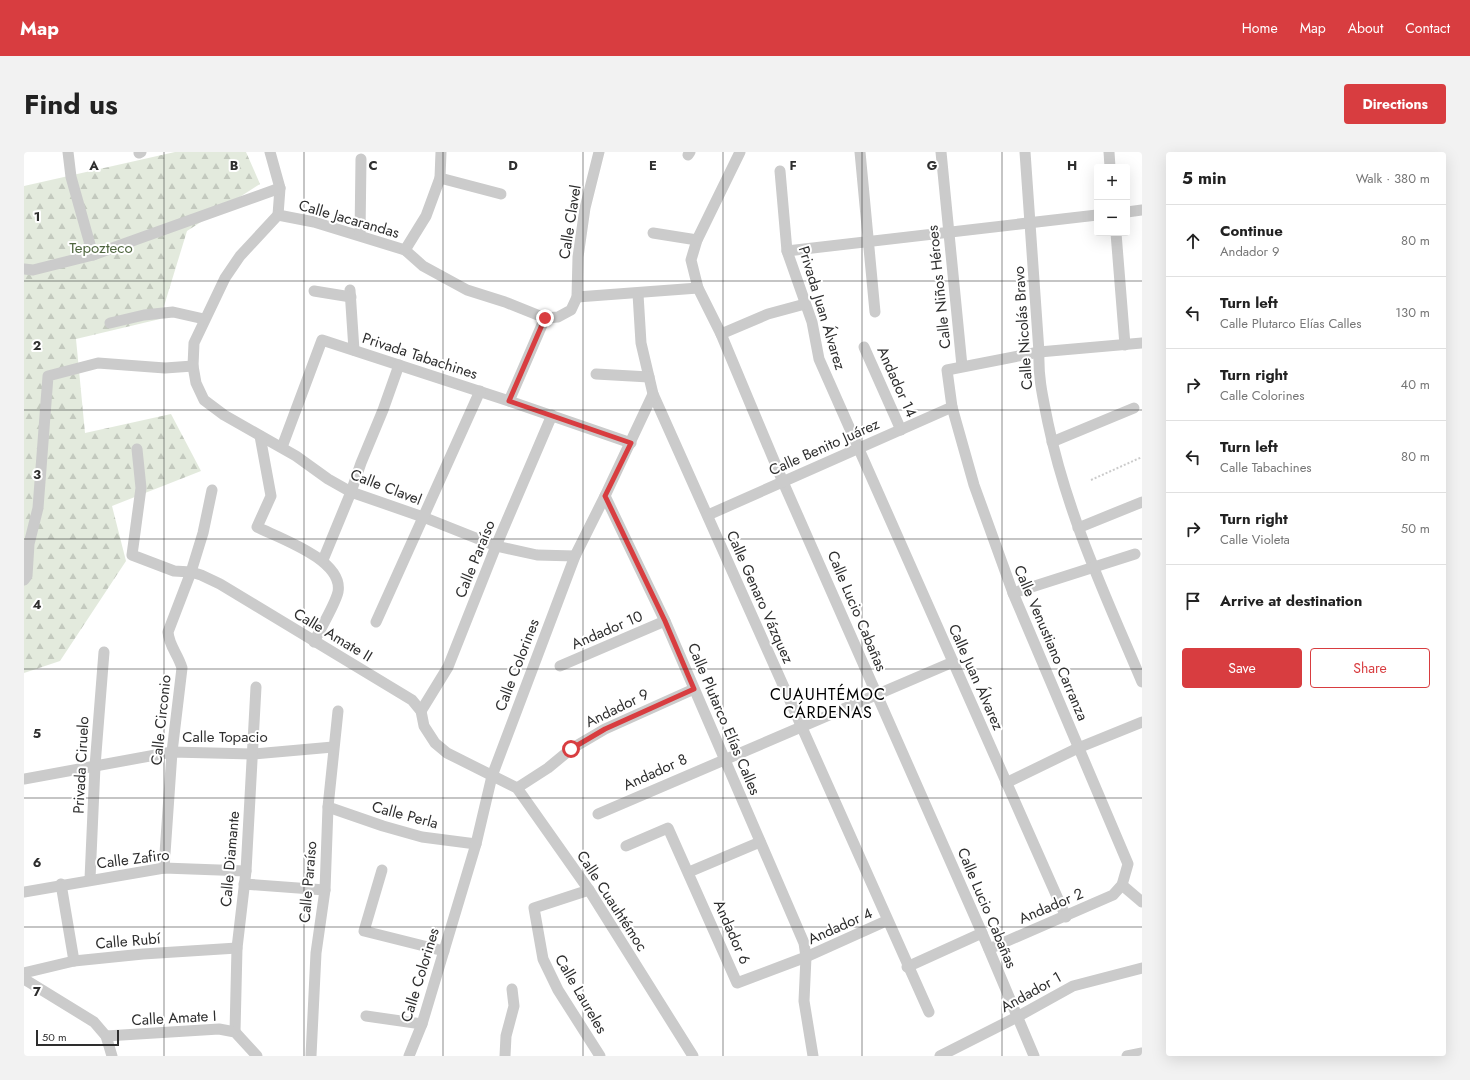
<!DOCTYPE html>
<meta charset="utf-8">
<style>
body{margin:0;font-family:Jost,sans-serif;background:#f2f2f2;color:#222}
.controls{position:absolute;right:12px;top:12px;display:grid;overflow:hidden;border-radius:4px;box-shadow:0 4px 16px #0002}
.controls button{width:36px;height:36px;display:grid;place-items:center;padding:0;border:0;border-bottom:1px solid #e0e0e0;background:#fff;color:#222;font:20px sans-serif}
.scale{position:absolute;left:12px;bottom:10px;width:83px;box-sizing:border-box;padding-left:4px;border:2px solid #2e2e2e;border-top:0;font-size:11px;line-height:14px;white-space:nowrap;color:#2e2e2e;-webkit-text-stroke:3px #fff;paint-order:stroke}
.stop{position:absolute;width:12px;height:12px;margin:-9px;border:3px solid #d83d40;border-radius:50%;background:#fff}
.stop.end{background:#d83d40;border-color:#fff;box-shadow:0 1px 4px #0008}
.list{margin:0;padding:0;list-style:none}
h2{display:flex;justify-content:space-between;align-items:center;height:52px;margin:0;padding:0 16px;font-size:17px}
h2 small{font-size:13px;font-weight:400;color:#767676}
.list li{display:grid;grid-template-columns:26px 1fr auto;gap:12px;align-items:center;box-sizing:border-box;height:72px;padding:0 16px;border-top:1px solid #e0e0e0}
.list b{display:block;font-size:15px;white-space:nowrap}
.list p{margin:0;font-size:13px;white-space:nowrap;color:#767676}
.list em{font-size:13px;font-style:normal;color:#767676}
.actions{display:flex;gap:8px;padding:12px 16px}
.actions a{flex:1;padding:9px 0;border:1px solid #d83d40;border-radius:4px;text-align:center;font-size:14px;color:#d83d40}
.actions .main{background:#d83d40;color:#fff}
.icon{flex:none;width:22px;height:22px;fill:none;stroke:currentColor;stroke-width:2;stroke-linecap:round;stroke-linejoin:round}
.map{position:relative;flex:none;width:1118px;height:904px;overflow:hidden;border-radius:4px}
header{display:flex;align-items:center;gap:24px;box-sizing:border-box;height:56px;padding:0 20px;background:#d83d40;color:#fff}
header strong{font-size:19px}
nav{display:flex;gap:22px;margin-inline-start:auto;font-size:14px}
.intro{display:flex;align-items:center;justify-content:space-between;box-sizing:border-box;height:96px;padding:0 24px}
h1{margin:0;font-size:28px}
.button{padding:10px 18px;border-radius:4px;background:#d83d40;color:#fff;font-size:14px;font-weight:700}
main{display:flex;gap:24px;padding:0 24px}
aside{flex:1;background:#fff;border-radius:4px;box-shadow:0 4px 16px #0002}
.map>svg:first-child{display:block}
.forest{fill:url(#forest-firs)}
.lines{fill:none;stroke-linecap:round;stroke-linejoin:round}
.path{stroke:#cbcbcb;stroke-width:2;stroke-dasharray:2 2;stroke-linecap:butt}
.street{stroke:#cbcbcb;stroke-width:11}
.route{stroke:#d83d40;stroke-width:5}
.grid{fill:none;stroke:#2e2e2e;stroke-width:1;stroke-opacity:0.55}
.labels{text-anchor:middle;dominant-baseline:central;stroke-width:4;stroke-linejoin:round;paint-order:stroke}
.street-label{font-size:15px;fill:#2e2e2e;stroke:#fff}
.park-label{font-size:15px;fill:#4f663f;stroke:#fff}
.neighbourhood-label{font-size:16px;letter-spacing:1px;fill:#000;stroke:#fff}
.grid-label{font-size:13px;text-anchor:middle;font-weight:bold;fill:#2e2e2e;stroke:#fff;stroke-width:4;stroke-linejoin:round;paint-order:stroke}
</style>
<header>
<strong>Map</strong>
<nav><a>Home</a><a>Map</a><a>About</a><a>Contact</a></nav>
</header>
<div class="intro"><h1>Find us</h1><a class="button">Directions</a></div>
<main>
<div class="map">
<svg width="1118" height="904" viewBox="0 0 1118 904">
<defs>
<pattern id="forest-firs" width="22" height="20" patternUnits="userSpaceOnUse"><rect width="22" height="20" fill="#e3eadd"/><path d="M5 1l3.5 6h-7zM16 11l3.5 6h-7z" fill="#c3c9be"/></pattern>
</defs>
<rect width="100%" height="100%" fill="#fff"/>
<path class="forest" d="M151 0H222L236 32 163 79 136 167 52 187 61 281 147 262 177 319 88 354 102 409 36 509 0 521V34Z"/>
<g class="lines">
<path class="path" d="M1067 328 1118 305"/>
<g class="street">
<path d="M44 0 47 25 69 103"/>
<path d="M246 0 256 36 254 63"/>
<path d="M716 0 673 88 667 108 674 136 697 182 759 330 958 781 1010 904"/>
<path d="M836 0 851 160"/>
<path d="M917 0 938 214"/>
<path d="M1001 0 1015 200C1014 226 1019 246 1024 271 1043 362 1082 445 1118 530"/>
<path d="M1085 0 1086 15"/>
<path d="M115 1 117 0"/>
<path d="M664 3 666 0"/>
<path d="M756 19 763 99 788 170 795 207 1042 765"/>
<path d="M416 26 477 42"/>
<path d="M1103 60 1118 58"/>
<path d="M254 63 216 104 201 126 170 191 169 214 172 231 180 248 200 263 272 304 304 327 327 340 399 365 472 394 513 403 551 404"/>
<path d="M254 63 290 70 381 98 399 114 443 138 481 150 521 166 534 165 547 158 553 145 554 105 561 56 575 0"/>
<path d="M629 81 673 88"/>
<path d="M1092 81 1101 193"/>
<path d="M336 83 337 7"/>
<path d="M381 98 402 64 416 26 417 0"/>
<path d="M763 99 1073 63"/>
<path d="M0 117 9 118 69 103 256 36"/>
<path d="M326 138 330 198"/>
<path d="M290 139 327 145"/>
<path d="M614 142 617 191 629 242 905 860"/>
<path d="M553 145 674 136"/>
<path d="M86 171 120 163 149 160 180 167"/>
<path d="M697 182 744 162 781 152"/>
<path d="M840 195 877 278"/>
<path d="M572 222 625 225"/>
<path d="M485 249 521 166"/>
<path d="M236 284 247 344 233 375C255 386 320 408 314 440 311 453 296 477 290 490"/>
<path d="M1028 290 1110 256"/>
<path d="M258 295 298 188 485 249 607 291"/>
<path d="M113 297 117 336 108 403 150 419 167 420 177 423 196 432 388 548 397 559 400 574 411 591 423 601 493 636 565 738 669 904"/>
<path d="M581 344 641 469 780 791 782 805 780 849 789 904"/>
<path d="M684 363 928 255"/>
<path d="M1054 376 1118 350"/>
<path d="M299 408 327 340 337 311 359 258 375 213"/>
<path d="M0 428 3 424 5 392 14 356 24 224 74 211 141 216 169 214"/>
<path d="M989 441 1111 402"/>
<path d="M352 470 456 239"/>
<path d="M536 514 641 469"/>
<path d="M397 559 424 515 472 394 528 263"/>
<path d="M0 627 148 600 229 602 309 595"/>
<path d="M982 631 1054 596 1118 570"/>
<path d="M493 636 524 616 547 597 581 577 670 537"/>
<path d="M304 655 359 674 398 685 452 692"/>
<path d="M574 662 929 510"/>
<path d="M602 694 644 676 713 831 782 805 862 769"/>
<path d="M140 716 148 600 158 516C154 502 145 494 144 480L167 420 179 381 188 338"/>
<path d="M358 718 340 779 420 799"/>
<path d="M665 720 736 690"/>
<path d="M66 727 71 614 80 500"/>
<path d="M37 732 50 809"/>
<path d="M220 732 301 738"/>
<path d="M1098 733 1118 750"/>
<path d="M565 738 510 756 519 807 534 838 576 904"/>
<path d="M0 740 140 716 222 719"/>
<path d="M965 797 1089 743 1098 733 1104 712 989 441 950 333 928 255 923 218 1015 200 1118 191"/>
<path d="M883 815 958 781"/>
<path d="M0 821 50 809 119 802 213 796"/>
<path d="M0 827 70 870 82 884 88 904"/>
<path d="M342 864 398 872"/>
<path d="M211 880 213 796 222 719 232 535"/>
<path d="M82 884 195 877 211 880 233 904"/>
<path d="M287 904 292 801 301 738 304 655 314 559"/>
<path d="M385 904 398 872 452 692 468 624 551 404 581 344 629 242"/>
<path d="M481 904 482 884 490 854 488 837"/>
<path d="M916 904 993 865 1049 834 1118 816"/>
<path d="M1103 904 1118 901"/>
</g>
</g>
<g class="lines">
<path class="route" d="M521 166 485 249 607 291 581 344 641 469 670 537 581 577 547 597"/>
</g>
<path class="grid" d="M140 0V904M280 0V904M419 0V904M559 0V904M699 0V904M838 0V904M978 0V904M0 129H1118M0 258H1118M0 387H1118M0 517H1118M0 646H1118M0 775H1118"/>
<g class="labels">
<g class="street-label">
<text transform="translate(325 67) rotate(16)">Calle Jacarandas</text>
<text transform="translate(546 70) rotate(-81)">Calle Clavel</text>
<text transform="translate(915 135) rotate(-96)">Calle Niños Héroes</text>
<text transform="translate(798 156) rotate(73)">Privada Juan Álvarez</text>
<text transform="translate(999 176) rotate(-94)">Calle Nicolás Bravo</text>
<text transform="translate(396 204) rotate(18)">Privada Tabachines</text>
<text transform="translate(873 230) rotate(66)">Andador 14</text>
<text transform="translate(800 295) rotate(-24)">Calle Benito Juárez</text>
<text transform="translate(362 335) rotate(21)">Calle Clavel</text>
<text transform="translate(451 407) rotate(-68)">Calle Paraíso</text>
<text transform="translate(736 445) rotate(66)">Calle Genaro Vázquez</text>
<text transform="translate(833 459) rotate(67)">Calle Lucio Cabañas</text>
<text transform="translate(583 478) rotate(-23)">Andador 10</text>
<text transform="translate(309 483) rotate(31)">Calle Amate II</text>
<text transform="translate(1027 491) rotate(67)">Calle Venustiano Carranza</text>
<text transform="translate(493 513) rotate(-69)">Calle Colorines</text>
<text transform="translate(952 525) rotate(66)">Calle Juan Álvarez</text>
<text transform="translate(593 556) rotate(-26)">Andador 9</text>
<text transform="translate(700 567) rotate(67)">Calle Plutarco Elías Calles</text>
<text transform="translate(137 568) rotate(-84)">Calle Circonio</text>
<text x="201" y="585">Calle Topacio</text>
<text transform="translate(57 613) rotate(-87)">Privada Ciruelo</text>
<text transform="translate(631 620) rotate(-24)">Andador 8</text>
<text transform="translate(381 663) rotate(15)">Calle Perla</text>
<text transform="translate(109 707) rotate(-7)">Calle Zafiro</text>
<text transform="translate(206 707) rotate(-85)">Calle Diamante</text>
<text transform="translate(284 730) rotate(-85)">Calle Paraíso</text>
<text transform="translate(588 749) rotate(57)">Calle Cuauhtémoc</text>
<text transform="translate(1027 754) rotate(-23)">Andador 2</text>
<text transform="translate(963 756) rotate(67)">Calle Lucio Cabañas</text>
<text transform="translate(816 774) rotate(-24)">Andador 4</text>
<text transform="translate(708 780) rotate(66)">Andador 6</text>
<text transform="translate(104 789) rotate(-5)">Calle Rubí</text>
<text transform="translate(396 823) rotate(-73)">Calle Colorines</text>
<text transform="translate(1007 840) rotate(-29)">Andador 1</text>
<text transform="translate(557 842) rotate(60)">Calle Laureles</text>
<text transform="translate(150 866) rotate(-3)">Calle Amate I</text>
</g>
<g class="park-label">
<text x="77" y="96">Tepozteco</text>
</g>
<g class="neighbourhood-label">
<text x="804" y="542">CUAUHTÉMOC<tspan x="804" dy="18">CÁRDENAS</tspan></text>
</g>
</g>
<g class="grid-label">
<text x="70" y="18">A</text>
<text x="210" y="18">B</text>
<text x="349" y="18">C</text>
<text x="489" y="18">D</text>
<text x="629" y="18">E</text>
<text x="769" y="18">F</text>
<text x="908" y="18">G</text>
<text x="1048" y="18">H</text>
<text x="13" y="69">1</text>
<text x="13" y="198">2</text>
<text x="13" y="327">3</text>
<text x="13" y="457">4</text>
<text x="13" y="586">5</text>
<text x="13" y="715">6</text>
<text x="13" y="844">7</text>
</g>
</svg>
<div class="controls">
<button>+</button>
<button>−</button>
</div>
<div class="scale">50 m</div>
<div class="stop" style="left:547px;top:597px"></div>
<div class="stop end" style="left:521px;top:166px"></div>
</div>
<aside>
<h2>5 min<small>Walk · 380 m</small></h2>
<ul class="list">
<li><svg class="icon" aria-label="ahead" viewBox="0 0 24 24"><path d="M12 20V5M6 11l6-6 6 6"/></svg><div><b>Continue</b><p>Andador 9</p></div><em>80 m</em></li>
<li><svg class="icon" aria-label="left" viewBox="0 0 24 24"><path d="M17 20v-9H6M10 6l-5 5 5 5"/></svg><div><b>Turn left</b><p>Calle Plutarco Elías Calles</p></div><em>130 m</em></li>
<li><svg class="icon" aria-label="right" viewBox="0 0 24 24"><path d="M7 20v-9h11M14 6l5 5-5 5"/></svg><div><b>Turn right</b><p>Calle Colorines</p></div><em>40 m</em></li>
<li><svg class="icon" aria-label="left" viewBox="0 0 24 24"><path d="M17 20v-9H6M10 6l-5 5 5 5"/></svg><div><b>Turn left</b><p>Calle Tabachines</p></div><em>80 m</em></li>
<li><svg class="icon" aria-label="right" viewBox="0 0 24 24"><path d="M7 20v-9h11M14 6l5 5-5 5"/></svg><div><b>Turn right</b><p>Calle Violeta</p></div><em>50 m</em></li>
<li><svg class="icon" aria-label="arrive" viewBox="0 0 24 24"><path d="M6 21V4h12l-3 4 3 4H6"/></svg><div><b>Arrive at destination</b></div></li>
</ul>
<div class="actions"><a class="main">Save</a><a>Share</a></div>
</aside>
</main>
